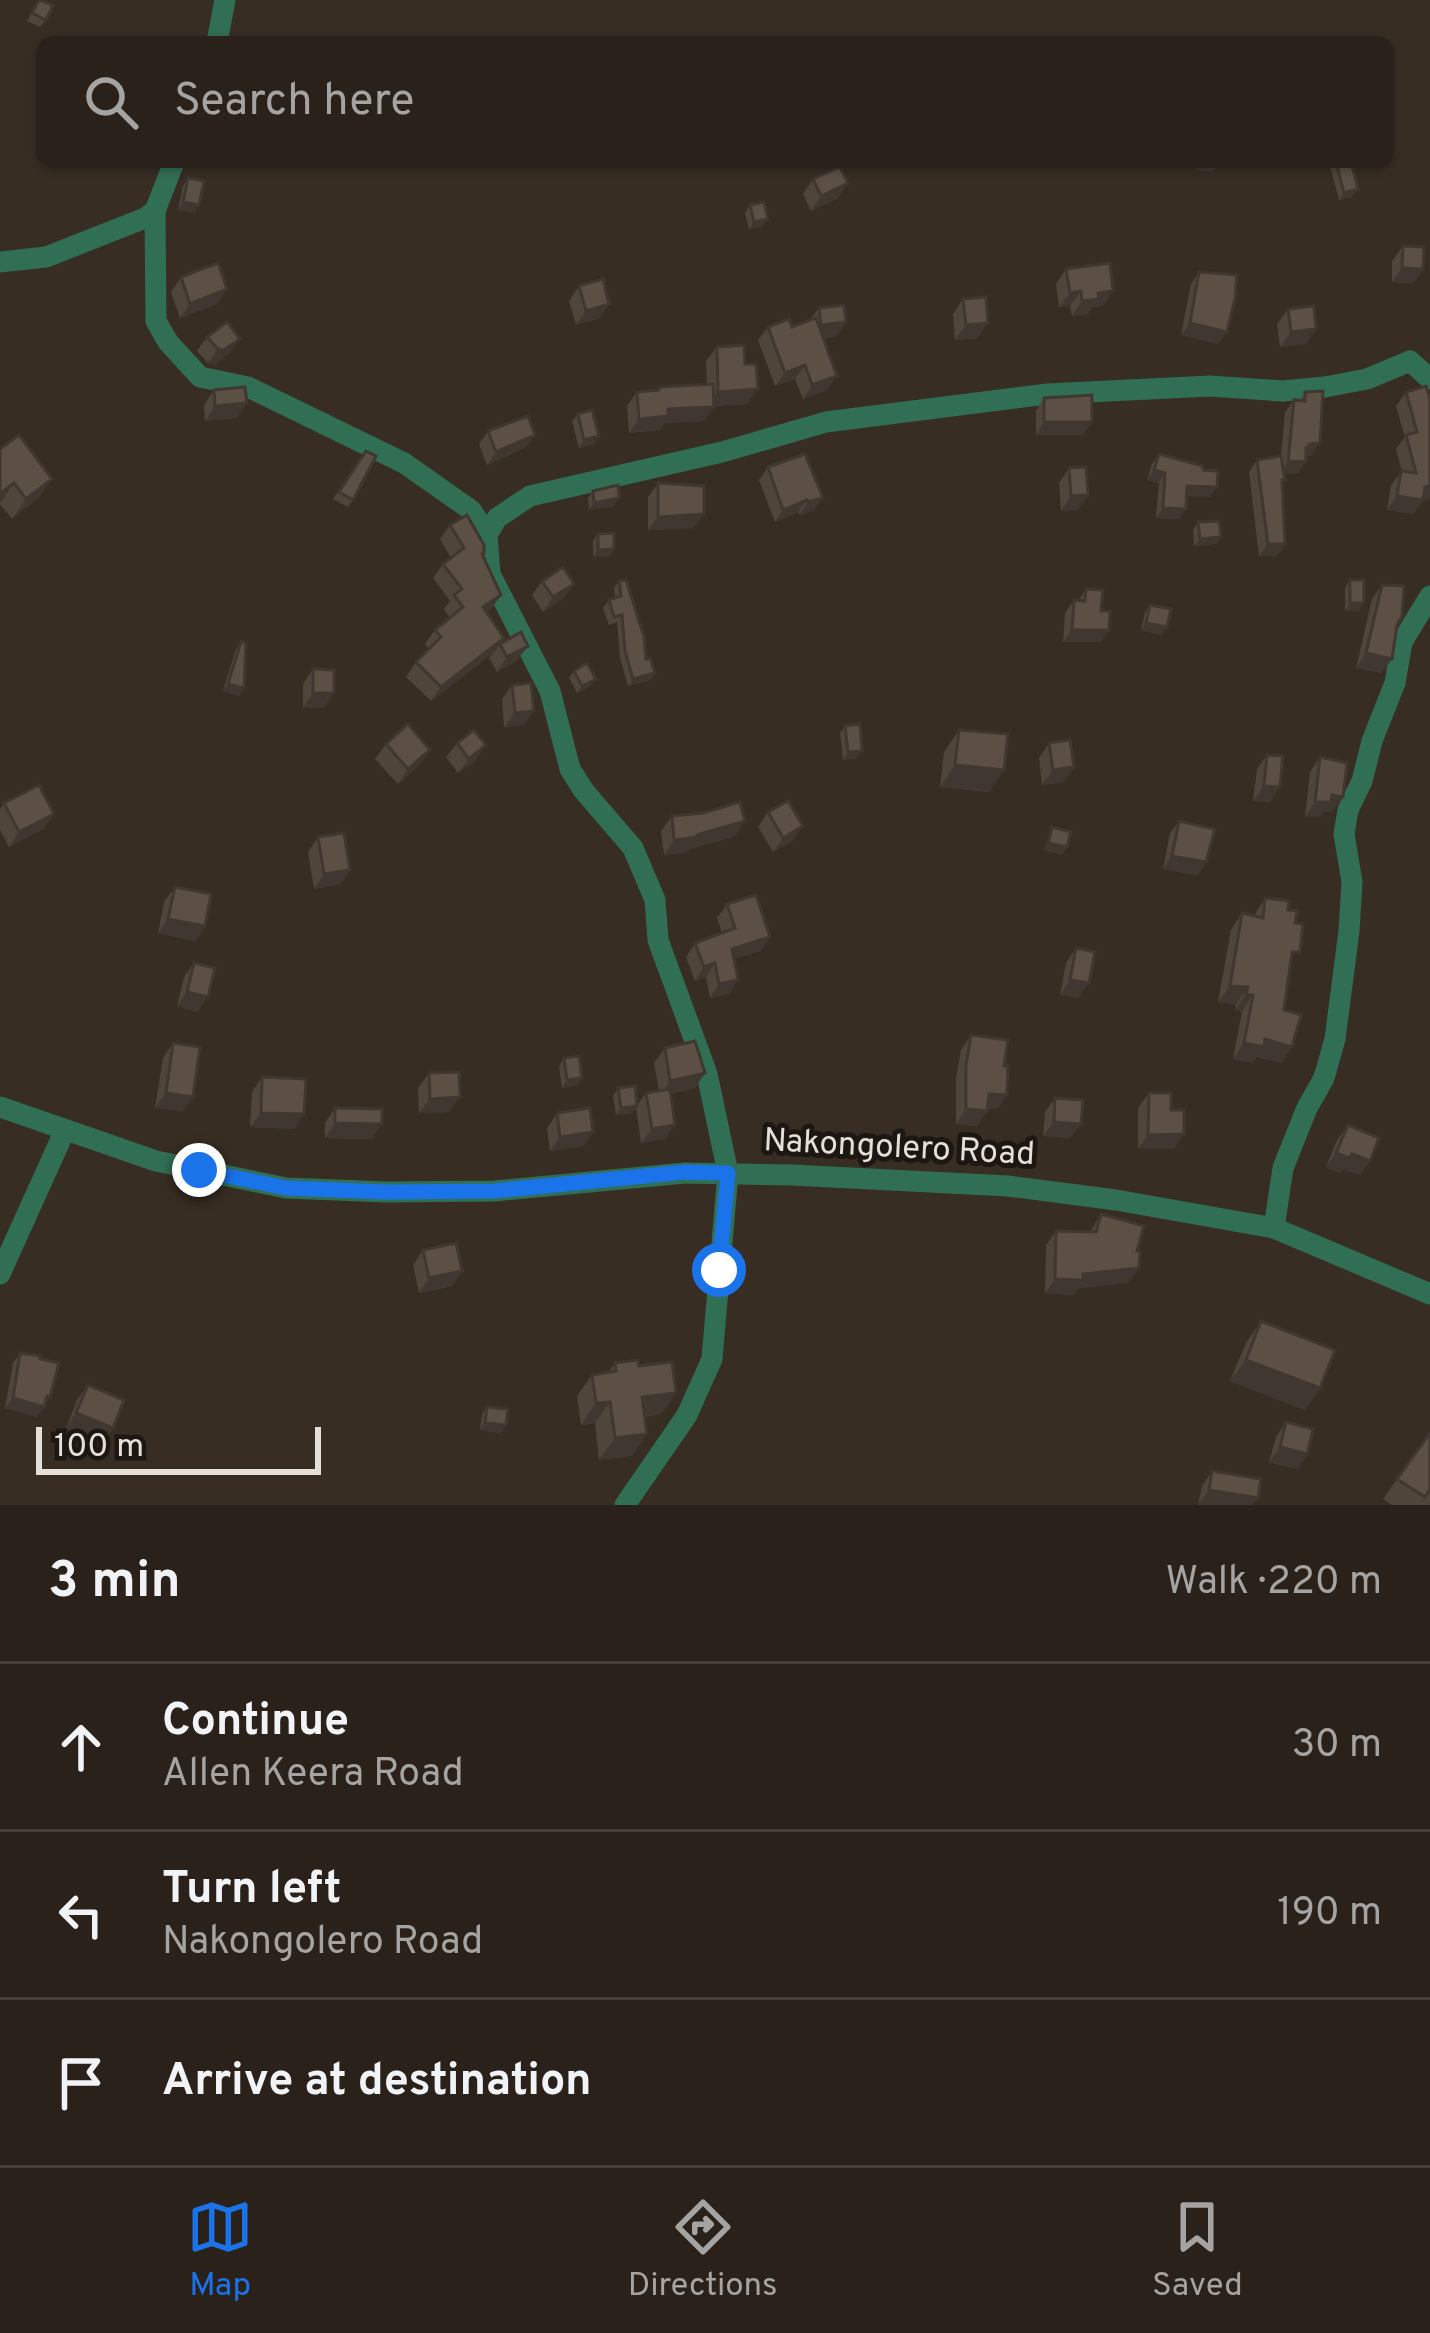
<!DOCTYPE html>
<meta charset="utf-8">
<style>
body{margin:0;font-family:Overpass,sans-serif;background:#362f27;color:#f1f3f6}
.scale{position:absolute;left:36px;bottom:30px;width:285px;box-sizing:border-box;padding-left:12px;border:6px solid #e6dfd8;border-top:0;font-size:33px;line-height:42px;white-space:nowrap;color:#e6dfd8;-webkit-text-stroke:9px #1c1712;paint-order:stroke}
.stop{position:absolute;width:36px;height:36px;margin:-27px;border:9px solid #1a73e8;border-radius:50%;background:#fff}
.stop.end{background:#1a73e8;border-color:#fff;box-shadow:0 3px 12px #0008}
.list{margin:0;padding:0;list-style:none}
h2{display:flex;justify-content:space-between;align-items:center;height:156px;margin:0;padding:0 48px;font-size:51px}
h2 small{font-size:39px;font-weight:400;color:#a5a4a2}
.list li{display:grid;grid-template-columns:78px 1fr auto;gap:36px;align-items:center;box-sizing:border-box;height:168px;padding:0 48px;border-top:3px solid #463f39}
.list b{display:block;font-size:45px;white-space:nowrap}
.list p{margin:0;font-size:39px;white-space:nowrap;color:#a5a4a2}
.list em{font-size:39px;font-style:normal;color:#a5a4a2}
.icon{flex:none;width:66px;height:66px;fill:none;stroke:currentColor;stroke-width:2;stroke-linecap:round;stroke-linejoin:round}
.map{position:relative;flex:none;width:1430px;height:1505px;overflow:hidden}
.search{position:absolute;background:#2a221a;box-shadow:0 3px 9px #0004;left:36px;right:36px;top:36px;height:132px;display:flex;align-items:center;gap:30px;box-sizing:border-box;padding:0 42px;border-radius:18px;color:#a5a4a2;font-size:45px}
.sheet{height:660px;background:#2a221a}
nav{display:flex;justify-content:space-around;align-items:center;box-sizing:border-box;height:168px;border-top:3px solid #463f39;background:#2a221a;font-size:33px;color:#a5a4a2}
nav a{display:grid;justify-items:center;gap:6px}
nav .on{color:#1a73e8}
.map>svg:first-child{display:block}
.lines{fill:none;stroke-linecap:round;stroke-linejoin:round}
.minor{stroke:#316f54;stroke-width:21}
.wall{fill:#4f453b}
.shaded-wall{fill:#403830}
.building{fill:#5c5045;stroke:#403830;stroke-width:3}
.route{stroke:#1a73e8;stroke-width:15}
.labels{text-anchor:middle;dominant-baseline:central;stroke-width:10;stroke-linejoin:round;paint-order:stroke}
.street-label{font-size:33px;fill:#e6dfd8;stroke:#1c1712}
</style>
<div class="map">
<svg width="1430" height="1505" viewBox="0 0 1430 1505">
<rect width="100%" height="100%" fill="#382d23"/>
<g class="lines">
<g class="minor">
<path d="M217 42 225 0"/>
<path d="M155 211 156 321 168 342 200 377 248 387 404 463 471 510 487 535"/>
<path d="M0 262 46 257 145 218 155 211 174 162"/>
<path d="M0 1107 156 1161 286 1188 387 1192 494 1191 685 1173 792 1175 1008 1186 1116 1200 1274 1228 1430 1294"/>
<path d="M1274 1228 1283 1168 1307 1108 1324 1078 1335 1039 1349 931 1352 882 1344 834 1348 810 1362 781 1372 741 1395 683 1402 642 1430 596"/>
<path d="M0 1274 65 1130"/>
<path d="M625 1505 687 1415 712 1359 728 1173 707 1074 658 940 655 900 633 848 584 791 570 769 550 691 490 574 487 535 497 518 530 496 722 452 826 422 1047 394 1210 386 1283 391 1325 387 1367 379 1410 361 1430 379"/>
</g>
</g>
<g class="wall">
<path d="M39 0 46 20 40 27 27 21Z"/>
<path d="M1329 162H1351L1352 197 1339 200Z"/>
<path d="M188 178 199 205 194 213 178 210 183 186Z"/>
<path d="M813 179 838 198 811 211 803 194Z"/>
<path d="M750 205 763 226 749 229 745 213Z"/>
<path d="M1403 246 1423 269 1413 283 1392 282V261Z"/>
<path d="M1066 269 1113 291 1103 306 1093 307 1088 314 1072 316 1070 306 1059 307 1056 284Z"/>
<path d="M1199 272 1219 344 1181 335 1191 284Z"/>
<path d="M181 277 217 304 180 318 171 292Z"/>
<path d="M579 286 609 304 599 318 576 325 569 301Z"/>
<path d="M963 299 978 338 955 340 953 314Z"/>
<path d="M819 308 846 322 835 337 823 339 827 390 803 399 795 379 775 386 758 340 768 327H792L810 320Z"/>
<path d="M1288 309 1306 344 1280 347 1277 324Z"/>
<path d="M207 337 229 353 214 365 208 363 197 351Z"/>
<path d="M717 347 747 404 714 406 704 421 664 423 659 430 629 433 627 406 637 392 657 390 660 387 707 385 706 361Z"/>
<path d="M214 390 247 403 236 418 205 421 204 405Z"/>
<path d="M1305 392 1311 456H1306V461L1298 473 1284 474 1285 480 1282 483 1285 544 1277 556H1259L1249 472 1257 460 1281 456 1285 412 1294 400H1300Z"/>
<path d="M1406 392 1430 399V499L1423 500 1413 514 1387 510 1391 485 1402 471 1396 449 1405 437 1396 406Z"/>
<path d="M1044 398 1083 435H1036V411Z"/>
<path d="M578 414 594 444 579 448 572 421Z"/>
<path d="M488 431 526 447 487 465 479 444Z"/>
<path d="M0 449 52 479 38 498 12 519 0 504Z"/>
<path d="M366 451 353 500 348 507 333 499Z"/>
<path d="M805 454 814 510 799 515 798 512 775 522 759 480 768 467Z"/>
<path d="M1159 454 1203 470 1210 497 1187 496 1179 519 1156 518 1159 483 1147 480 1152 464Z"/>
<path d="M1069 468 1088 495 1078 510 1061 511 1059 483Z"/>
<path d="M658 483 694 528 648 530V497Z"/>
<path d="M593 491 614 506 589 510 588 498Z"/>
<path d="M1198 522 1221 537 1216 544 1194 546 1193 530Z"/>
<path d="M450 525 484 553 482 555 501 595 491 609 486 612 504 638 494 652 431 701 406 677 416 662 429 649 425 644 435 630 450 618 444 609 450 601 433 578 443 564 451 558 440 539Z"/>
<path d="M598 534 614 549 609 557H593V541Z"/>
<path d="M1350 580 1359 611H1345V588Z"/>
<path d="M542 581 564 598 543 612 532 595Z"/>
<path d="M619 581 646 659 655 673 650 680 628 686 620 658 617 622 609 625 603 608 609 600 615 598 614 588Z"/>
<path d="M1382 585 1397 625 1392 659 1381 673 1356 668 1372 599Z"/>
<path d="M1086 589 1109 630 1100 642H1063L1065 613 1074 600 1078 601Z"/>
<path d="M1150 605 1162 635 1141 630 1145 612Z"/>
<path d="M241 642 239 696 223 691 236 649Z"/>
<path d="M500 644 528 646 517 660 497 672 489 658Z"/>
<path d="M313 669 324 708H303V684Z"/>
<path d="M574 671 596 679 590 686 577 693 569 678Z"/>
<path d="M512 685 523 725 504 727 502 699Z"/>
<path d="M845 726 862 751 857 758 843 760 840 733Z"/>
<path d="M959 730 989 792 940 787 944 752Z"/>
<path d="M457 743 476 760 458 773 446 757Z"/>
<path d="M1049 743 1074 767 1063 782 1042 785 1039 758Z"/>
<path d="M386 744 430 750 420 764 398 784 375 759Z"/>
<path d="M1267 755 1270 802 1253 801 1257 769Z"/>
<path d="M1320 757 1332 812 1325 811 1320 817H1305L1310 772Z"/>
<path d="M4 803 54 814 43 829 9 847 0 830V809Z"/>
<path d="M768 812 803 826 792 841 773 852 758 827Z"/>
<path d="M672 816 735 836 690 849 687 852 664 855 661 831Z"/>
<path d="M1179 821 1206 862 1197 875 1163 869 1170 833Z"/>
<path d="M318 837 350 870 340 884 314 889 308 852Z"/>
<path d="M175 887 205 926 195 941 158 933 164 902Z"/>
<path d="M1265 898 1288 910 1289 967 1284 1010 1292 1047 1281 1063 1257 1057 1252 1063 1233 1059 1242 1012 1235 1010 1236 1004 1218 1002 1231 930 1242 913 1254 916Z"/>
<path d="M727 904 770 937 760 951 734 959 729 994 710 998 706 977 695 981 686 957 695 943 722 933 717 918Z"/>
<path d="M1076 948 1079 998 1060 995 1066 963Z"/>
<path d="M194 963 197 1012 177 1006 184 977Z"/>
<path d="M971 1035 1004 1066 1007 1095 997 1109H988L977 1126 956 1124V1079L961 1050Z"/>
<path d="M173 1043 183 1111 155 1108 163 1058Z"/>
<path d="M665 1048 705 1073 695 1088 670 1094 665 1139 641 1143 636 1108 632 1113 616 1115 613 1096 618 1088 637 1105 646 1093 659 1090 654 1063Z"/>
<path d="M564 1058 582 1078 577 1085 562 1088 559 1066Z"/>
<path d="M429 1073 449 1112 419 1113 418 1088Z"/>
<path d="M262 1077 304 1114 294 1129 250 1127 252 1092Z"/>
<path d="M1149 1093 1171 1110 1184 1134 1173 1149H1138V1108Z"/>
<path d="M1055 1098 1070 1138 1043 1136 1045 1112Z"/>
<path d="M335 1108 372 1139 325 1138V1123Z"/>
<path d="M557 1113 593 1132 583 1146 550 1151 547 1128Z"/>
<path d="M1348 1125 1370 1161 1359 1175 1343 1169 1340 1173 1326 1167 1337 1140Z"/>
<path d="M1101 1214 1128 1283 1078 1288 1073 1295 1045 1293 1046 1245 1056 1231 1090 1232Z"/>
<path d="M423 1250 462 1271 452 1286 419 1293 413 1265Z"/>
<path d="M1261 1321 1320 1388 1305 1410 1230 1381 1246 1343Z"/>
<path d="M20 1353 50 1397 37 1417 5 1408 13 1363Z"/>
<path d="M615 1363 639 1366 676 1393 661 1414 644 1417 647 1434 631 1456 599 1460 595 1423 581 1425 577 1396 592 1375 609 1372Z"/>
<path d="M88 1385 113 1428 103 1443 66 1428 77 1400Z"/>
<path d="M487 1407 506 1425 501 1433 480 1430 482 1414Z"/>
<path d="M1286 1422 1307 1454 1297 1469 1269 1462 1276 1437Z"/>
<path d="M1430 1433V1505H1392L1383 1499Z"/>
<path d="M1212 1471 1258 1498 1253 1505H1198L1202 1486Z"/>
</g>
<g class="shaded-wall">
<path d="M1200 163 1218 165 1213 172 1195 170Z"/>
<path d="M848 183 838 198 811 211 821 196Z"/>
<path d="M1358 189 1352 197 1339 200 1344 193Z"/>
<path d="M183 202 199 205 194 213 178 210Z"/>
<path d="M768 219 763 226 749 229 754 222Z"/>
<path d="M1402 268 1423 269 1413 283 1392 282Z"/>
<path d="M227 289 217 304 180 318 190 304Z"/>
<path d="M1081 291 1070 306 1059 307 1070 293Z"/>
<path d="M1113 291 1103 306 1093 307 1088 314 1072 316 1082 301 1098 293Z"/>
<path d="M609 304 599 318 576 325 586 311Z"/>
<path d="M846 322 835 337 811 340 821 325Z"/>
<path d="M988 323 978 338 955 340 966 325Z"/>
<path d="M1190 323 1227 332 1219 344 1181 335Z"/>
<path d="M1316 329 1306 344 1280 347 1291 332Z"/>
<path d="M240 339 229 353 214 365 208 363 218 349Z"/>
<path d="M805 365 795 379 775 386 785 373Z"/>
<path d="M837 376 827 390 803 399 812 385Z"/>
<path d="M758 389 747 404 708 406 718 392Z"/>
<path d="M247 403 236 418 205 421 215 406Z"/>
<path d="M714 407 704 421 664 423 659 430 629 433 639 419 668 409Z"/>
<path d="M1044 422H1092L1083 435H1036Z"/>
<path d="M535 435 526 447 487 465 496 452Z"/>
<path d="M599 436 594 444 579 448 584 440Z"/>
<path d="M1320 443 1311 456H1304L1300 461 1309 444Z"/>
<path d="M1306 461 1298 473 1279 475 1288 462Z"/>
<path d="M1154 470 1165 473 1159 483 1147 480Z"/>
<path d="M52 479 38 498 12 519 26 499Z"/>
<path d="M14 483 0 503V504V494Z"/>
<path d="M1187 486 1217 487 1210 497 1180 496Z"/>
<path d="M1430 486V499L1422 500 1413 514 1387 510 1397 496Z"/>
<path d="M1088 495 1078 510 1061 511 1071 496Z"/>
<path d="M619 498 614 506 589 510 594 503Z"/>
<path d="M823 498 814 510 799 515 808 502Z"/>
<path d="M807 500 798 512 775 522 783 510Z"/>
<path d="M1163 508 1186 509 1179 519 1156 518Z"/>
<path d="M704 514 694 528 648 530 658 517Z"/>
<path d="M1221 537 1216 544 1194 546 1200 539Z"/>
<path d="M1268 544H1285L1277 556H1259Z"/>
<path d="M614 549 609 557H593L598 550Z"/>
<path d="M574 584 564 598 543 612 553 597Z"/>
<path d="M501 595 491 609 473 621 483 607Z"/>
<path d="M1350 603H1364L1359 611H1345Z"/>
<path d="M1146 623 1167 627 1162 635 1141 630Z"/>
<path d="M1072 630H1109L1100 642H1063Z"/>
<path d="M504 638 494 652 431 701 441 687Z"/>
<path d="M528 646 517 660 497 672 507 657Z"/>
<path d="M1366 653 1392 659 1381 673 1356 668Z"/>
<path d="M655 673 650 680 628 686 633 679Z"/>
<path d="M596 679 590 686 577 693 582 686Z"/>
<path d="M228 684 244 688 239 696 223 691Z"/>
<path d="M313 693H334L324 708H303Z"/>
<path d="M534 711 523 725 504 727 515 713Z"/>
<path d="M486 745 476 760 458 773 469 759Z"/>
<path d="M430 750 420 764 398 784 408 769Z"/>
<path d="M862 751 857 758 843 760 848 752Z"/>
<path d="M955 765 1004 770 989 792 940 787Z"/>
<path d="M1074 767 1063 782 1042 785 1053 770Z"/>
<path d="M1264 786 1280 787 1270 802 1253 801Z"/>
<path d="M1332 795 1343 797 1332 812 1325 811 1320 817H1305L1315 802Z"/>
<path d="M54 814 43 829 9 847 19 832Z"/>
<path d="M745 821 735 836 690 849 687 852 664 855 674 840Z"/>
<path d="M803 826 792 841 773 852 783 838Z"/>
<path d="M1048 843 1067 847 1062 855 1043 850Z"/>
<path d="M1172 856 1206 862 1197 875 1163 869Z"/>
<path d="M350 870 340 884 314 889 324 874Z"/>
<path d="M168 919 205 926 195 941 158 933Z"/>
<path d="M770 937 760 951 723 963 732 949Z"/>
<path d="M715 963 706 977 695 981 704 967Z"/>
<path d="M738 980 729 994 710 998 719 984Z"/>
<path d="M1070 980 1089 983 1079 998 1060 995Z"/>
<path d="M1230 986 1248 987 1236 1004 1218 1002Z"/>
<path d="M187 992 208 997 197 1012 177 1006Z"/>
<path d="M1246 994 1253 995 1242 1012 1235 1010Z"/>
<path d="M1265 1039 1292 1047 1281 1063 1257 1057 1252 1063 1233 1059 1244 1043Z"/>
<path d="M705 1073 695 1088 660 1096 670 1081Z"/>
<path d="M582 1078 577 1085 562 1088 567 1080Z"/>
<path d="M166 1093 193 1097 183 1111 155 1108Z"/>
<path d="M989 1094 1007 1095 997 1109H979Z"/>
<path d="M460 1097 449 1112 419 1113 430 1099Z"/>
<path d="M637 1106 632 1113 616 1115 621 1108Z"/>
<path d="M966 1109 987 1111 977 1126 956 1124Z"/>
<path d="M261 1113 304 1114 294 1129 250 1127Z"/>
<path d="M1054 1122 1081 1124 1070 1138 1043 1136Z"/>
<path d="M335 1123 382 1124 372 1139 325 1138Z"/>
<path d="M675 1125 665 1139 641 1143 652 1129Z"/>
<path d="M593 1132 583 1146 550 1151 560 1137Z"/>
<path d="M1184 1134 1173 1149H1138L1148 1135Z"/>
<path d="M1336 1153 1352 1154 1370 1161 1359 1175 1343 1169 1340 1173 1326 1167Z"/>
<path d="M1139 1268 1128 1283 1078 1288 1073 1295 1045 1293 1055 1279 1083 1274Z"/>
<path d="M462 1271 452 1286 419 1293 429 1278Z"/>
<path d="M1246 1360 1320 1388 1305 1410 1230 1381Z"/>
<path d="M676 1393 661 1414 626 1419 642 1397Z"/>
<path d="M13 1398 44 1407 37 1417 5 1408Z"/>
<path d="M610 1402 595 1423 581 1425 596 1403Z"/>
<path d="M76 1413 113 1428 103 1443 66 1428Z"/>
<path d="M485 1423 506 1425 501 1433 480 1430Z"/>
<path d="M647 1434 631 1456 599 1460 615 1438Z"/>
<path d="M1280 1447 1307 1454 1297 1469 1269 1462Z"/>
<path d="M1209 1490 1258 1498 1253 1505H1198Z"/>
</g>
<g class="building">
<path d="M39 0 53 5 46 20 32 13Z"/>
<path d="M1336 162H1351L1358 189 1344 193Z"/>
<path d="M840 167 848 183 821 196 813 179Z"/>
<path d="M188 178 204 181 199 205 183 202Z"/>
<path d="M764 202 768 219 754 222 750 205Z"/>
<path d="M1403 246 1424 247 1423 269 1402 268Z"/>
<path d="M218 263 227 289 190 304 181 277Z"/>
<path d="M1110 263 1113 291 1098 293 1099 299 1082 301 1081 291 1070 293 1066 269Z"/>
<path d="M1199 272 1237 275 1235 298 1227 332 1190 323Z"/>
<path d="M603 279 609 304 586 311 579 286Z"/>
<path d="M986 297 988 323 966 325 963 299Z"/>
<path d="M844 305 846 322 821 325 819 308Z"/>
<path d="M1314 306 1316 329 1291 332 1288 309Z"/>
<path d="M816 318 837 376 812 385 805 365 785 373 768 327 789 319 792 327Z"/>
<path d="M227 322 240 339 224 350 218 349 207 337Z"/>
<path d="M744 345 745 364H756L758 389 718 392 717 347Z"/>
<path d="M713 384 714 407 668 409V416L639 419 637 392 659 390 660 387Z"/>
<path d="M1426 386 1430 399V486L1425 487 1423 500 1397 496 1401 471 1416 473 1406 435 1417 432 1406 392Z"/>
<path d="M245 387 247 403 215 406 214 390Z"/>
<path d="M1323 391 1320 443 1309 444V449L1306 448V461L1288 462 1294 400 1305 401V392Z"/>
<path d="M1092 395V422H1044V398Z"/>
<path d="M592 410 599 436 584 440 578 414Z"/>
<path d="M528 416 535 435 496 452 488 431Z"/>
<path d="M19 435 52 479 26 499 14 483 0 494V449Z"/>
<path d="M366 451 376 456 353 500 339 492Z"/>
<path d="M805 454 823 498 808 502 807 500 783 510 768 467Z"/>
<path d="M1159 454 1203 466V470L1218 471 1217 487 1187 486 1186 509 1163 508 1165 473 1154 470Z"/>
<path d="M1281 456 1285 480H1282L1285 544H1268L1257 460Z"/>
<path d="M1086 467 1088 495 1071 496 1069 468Z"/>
<path d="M658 483 704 486V514L658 517Z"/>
<path d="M618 485 619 498 594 503 593 491Z"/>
<path d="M467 515 484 545V553L482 554 501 595 483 607 504 638 441 687 416 662 441 637 435 630 463 607 454 595 462 589 443 564 464 548 450 525Z"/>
<path d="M1219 521 1221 537 1200 539 1198 522Z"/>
<path d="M614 533V549L598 550V534Z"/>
<path d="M563 567 574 584 553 597 542 581Z"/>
<path d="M626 580 644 637 646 659 650 658 655 673 633 679 625 651 622 615 614 617 609 600 621 596 619 581Z"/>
<rect x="1350" y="580" width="14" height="23"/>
<path d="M1382 585 1404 586 1402 616 1397 625 1392 659 1366 653Z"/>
<path d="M1086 589 1103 590 1101 611H1110L1109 630H1072L1074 600 1085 601Z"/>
<path d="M1150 605 1171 609 1167 627 1146 623Z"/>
<path d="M521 632 528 646 507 657 500 644Z"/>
<path d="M241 642 246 643 244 688 228 684Z"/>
<path d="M587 663 596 679 582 686 574 671Z"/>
<path d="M313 669 334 670V693H313Z"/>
<path d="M531 683 534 711 515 713 512 685Z"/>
<path d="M408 724 430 750 408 769 386 744Z"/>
<path d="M860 724 862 751 848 752 845 726Z"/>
<path d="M474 730 486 745 469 759 457 743Z"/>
<path d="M959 730 1008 734 1004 770 955 765Z"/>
<path d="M1070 740 1074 767 1053 770 1049 743Z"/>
<path d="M1267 755 1283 756 1280 787 1264 786Z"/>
<path d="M1320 757 1347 763 1343 797 1332 795 1331 802H1315Z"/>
<path d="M39 785 54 814 19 832 4 803Z"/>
<path d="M788 801 803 826 783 838 768 812Z"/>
<path d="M740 802 745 821 697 835 698 837 674 840 672 816 703 813Z"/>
<path d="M1179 821 1215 829 1206 862 1172 856Z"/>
<path d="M1052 827 1071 832 1067 847 1048 843Z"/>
<path d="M344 833 350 870 324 874 318 837Z"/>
<path d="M175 887 211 894 205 926 168 919Z"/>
<path d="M756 895 770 937 732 949 738 980 719 984 715 963 704 967 695 943 735 928 727 904Z"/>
<path d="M1265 898 1289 901 1288 910 1297 911 1295 923 1303 924 1300 952H1292L1284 1010 1301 1015 1292 1047 1265 1039 1264 1047 1244 1043 1253 995 1246 994 1248 987 1230 986 1242 913 1263 918Z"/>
<path d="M1076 948 1095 952 1089 983 1070 980Z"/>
<path d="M194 963 215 968 208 997 187 992Z"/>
<path d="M971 1035 1008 1040 1004 1066H1008L1007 1095 989 1094 987 1111 966 1109V1065Z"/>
<path d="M695 1041 705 1073 670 1081 665 1048Z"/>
<path d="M173 1043 200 1047 193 1097 166 1093Z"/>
<path d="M579 1056 582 1078 567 1080 564 1058Z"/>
<path d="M459 1072 460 1097 430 1099 429 1073Z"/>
<path d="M262 1077 306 1079 304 1114 261 1113Z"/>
<path d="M635 1086 637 1106 621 1108 618 1088Z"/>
<path d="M670 1089 675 1125 652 1129 646 1093Z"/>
<path d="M1149 1093H1171V1110H1184V1134L1148 1135Z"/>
<path d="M1055 1098 1083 1100 1081 1124 1054 1122Z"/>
<path d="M335 1108 382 1109V1124L335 1123Z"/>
<path d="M590 1108 593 1132 560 1137 557 1113Z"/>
<path d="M1348 1125 1379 1138 1370 1161 1352 1154 1350 1158 1336 1153Z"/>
<path d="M1101 1214 1144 1226 1137 1251H1140L1139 1268 1083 1274V1280L1055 1279 1056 1231 1096 1232Z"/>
<path d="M456 1243 462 1271 429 1278 423 1250Z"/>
<path d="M1261 1321 1335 1350 1320 1388 1246 1360Z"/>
<path d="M20 1353 41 1356 40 1359 59 1363 50 1397 47 1396 44 1407 13 1398Z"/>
<path d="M638 1360 639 1366 672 1362 676 1393 642 1397 647 1434 615 1438 610 1402 596 1403 592 1375 616 1371 615 1363Z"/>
<path d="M88 1385 124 1400 113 1428 76 1413Z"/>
<path d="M487 1407 508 1409 506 1425 485 1423Z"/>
<path d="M1286 1422 1313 1429 1307 1454 1280 1447Z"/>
<path d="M1430 1433V1489L1425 1497 1397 1479Z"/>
<path d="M1212 1471 1261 1479 1258 1498 1209 1490Z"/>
</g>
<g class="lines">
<path class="route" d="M199 1170 286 1188 386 1192 494 1191 685 1172 728 1173 719 1270"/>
</g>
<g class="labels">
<g class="street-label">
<text transform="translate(899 1149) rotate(3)">Nakongolero Road</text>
</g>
</g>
</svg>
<div class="scale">100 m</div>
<div class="stop" style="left:719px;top:1270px"></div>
<div class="stop end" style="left:199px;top:1170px"></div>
<div class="search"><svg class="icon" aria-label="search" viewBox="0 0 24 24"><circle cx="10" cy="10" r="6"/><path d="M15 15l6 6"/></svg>Search here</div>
</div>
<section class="sheet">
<h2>3 min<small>Walk · 220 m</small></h2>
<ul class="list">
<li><svg class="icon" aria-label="ahead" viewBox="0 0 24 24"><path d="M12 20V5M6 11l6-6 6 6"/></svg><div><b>Continue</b><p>Allen Keera Road</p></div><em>30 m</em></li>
<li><svg class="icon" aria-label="left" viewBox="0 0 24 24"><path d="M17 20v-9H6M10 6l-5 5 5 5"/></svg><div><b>Turn left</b><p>Nakongolero Road</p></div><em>190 m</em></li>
<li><svg class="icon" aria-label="arrive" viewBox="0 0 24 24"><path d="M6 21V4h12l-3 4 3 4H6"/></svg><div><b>Arrive at destination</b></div></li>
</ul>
</section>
<nav>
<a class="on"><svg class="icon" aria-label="map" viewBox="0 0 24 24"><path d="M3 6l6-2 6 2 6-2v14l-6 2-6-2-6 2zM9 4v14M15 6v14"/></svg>Map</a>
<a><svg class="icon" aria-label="directions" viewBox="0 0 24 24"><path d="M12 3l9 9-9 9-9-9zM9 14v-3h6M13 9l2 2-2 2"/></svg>Directions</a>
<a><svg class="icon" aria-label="saved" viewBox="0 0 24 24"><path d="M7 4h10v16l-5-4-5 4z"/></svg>Saved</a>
</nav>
